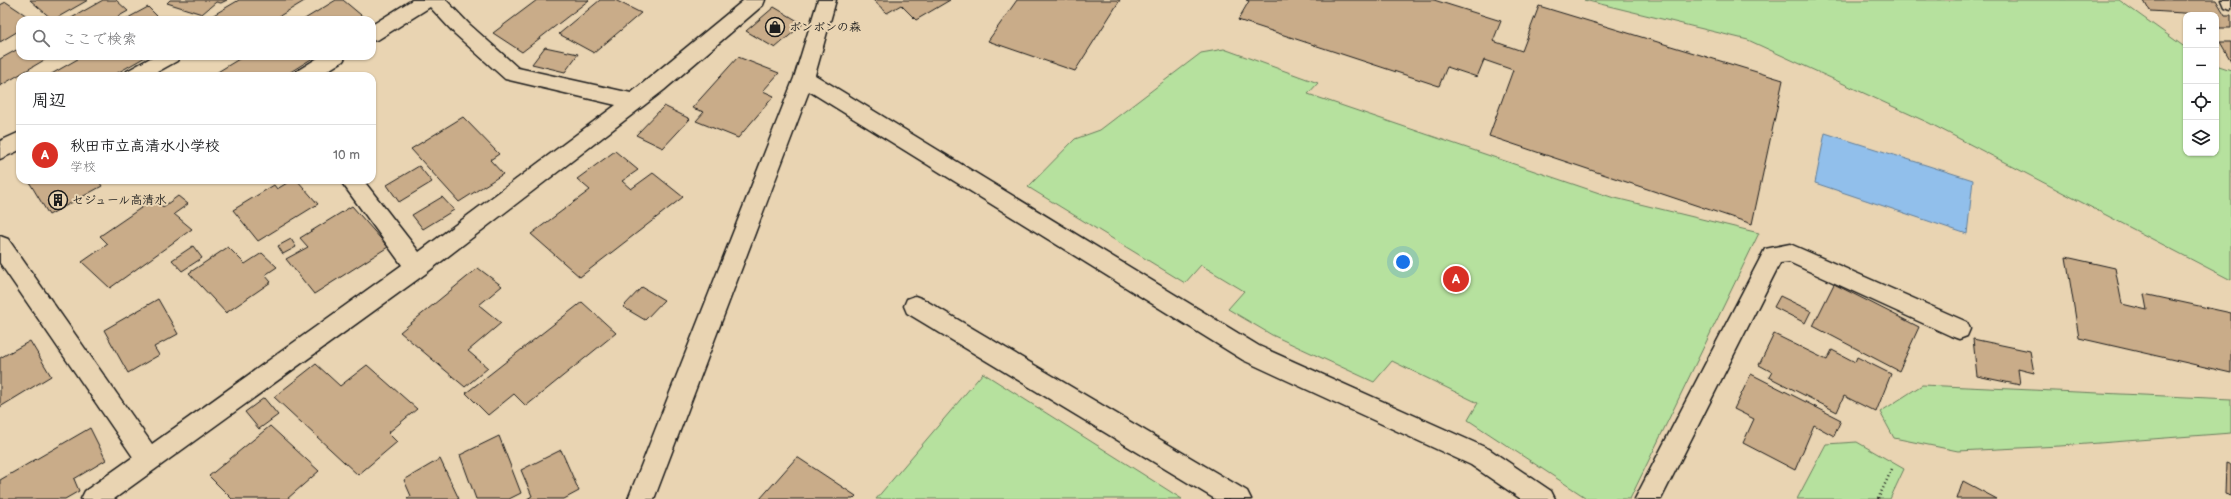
<!DOCTYPE html>
<html lang="ja">
<meta charset="utf-8">
<style>
body{margin:0;font-family:"Balsamiq Sans","Klee One",sans-serif;background:#f6f6f6;color:#202124}
.controls{position:absolute;right:12px;top:12px;display:grid;overflow:hidden;border-radius:8px;box-shadow:0 1px 3px #0004}
.controls button{width:36px;height:36px;display:grid;place-items:center;padding:0;border:0;border-bottom:1px solid #e0e0e0;background:#fff;color:#202124;font:20px sans-serif}
.you{position:absolute;left:1403px;top:262px;width:14px;height:14px;margin:-10px;border:3px solid #fff;border-radius:50%;background:#1a73e8;box-shadow:0 0 0 6px #1a73e833}
.badge{display:grid;place-items:center;width:26px;height:26px;border-radius:50%;background:#d93025;color:#fff;font-size:13px;font-weight:700}
.pin{position:absolute;translate:-50% -50%;border:2px solid #fff;box-shadow:0 1px 4px #0006}
.list{margin:0;padding:0;list-style:none}
h2{display:flex;justify-content:space-between;align-items:center;height:52px;margin:0;padding:0 16px;font-size:17px}
h2 small{font-size:13px;font-weight:400;color:#757577}
.list li{display:grid;grid-template-columns:26px 1fr auto;gap:12px;align-items:center;box-sizing:border-box;height:60px;padding:0 16px;border-top:1px solid #e0e0e0}
.list b{display:block;font-size:15px;white-space:nowrap}
.list p{margin:0;font-size:13px;white-space:nowrap;color:#757577}
.list em{font-size:13px;font-style:normal;color:#757577}
.icon{flex:none;width:22px;height:22px;fill:none;stroke:currentColor;stroke-width:2;stroke-linecap:round;stroke-linejoin:round}
.map{position:relative;flex:none;width:2231px;height:499px;overflow:hidden}
.search{position:absolute;background:#fff;box-shadow:0 1px 3px #0004;left:16px;top:16px;width:360px;height:44px;display:flex;align-items:center;gap:10px;box-sizing:border-box;padding:0 14px;border-radius:12px;color:#757577;font-size:15px}
.panel{position:absolute;background:#fff;box-shadow:0 1px 3px #0004;left:16px;top:72px;width:360px;height:112px;border-radius:12px}
.map>svg:first-child{display:block}
.green{fill:#b6e19e;stroke:#697e5d}
.water{fill:#91bfeb;stroke:#627e98}
.building{fill:#c9ac89;stroke:#1c1c1c}
.lines{fill:none;stroke-linecap:round;stroke-linejoin:round}
.minor-casing{stroke:#1c1c1c;stroke-width:3}
.path{stroke:#1c1c1c;stroke-width:2.5;stroke-dasharray:1 3;stroke-linecap:butt}
.minor{fill:#e9d4b2;fill-rule:evenodd}
.labels{text-anchor:middle;dominant-baseline:central;stroke-width:4;stroke-linejoin:round;paint-order:stroke}
.poi-label{font-size:12px;font-weight:bold;fill:#1c1c1c;stroke:#e9d4b2;text-anchor:start}
</style>
<div class="map">
<svg width="2231" height="499" viewBox="0 0 2231 499">
<rect width="100%" height="100%" fill="#e9d4b2"/>
<filter id="ink" filterUnits="userSpaceOnUse"><feTurbulence type="fractalNoise" baseFrequency=".025" numOctaves="2"/><feDisplacementMap in="SourceGraphic" scale="8" xChannelSelector="R" yChannelSelector="G"/><feConvolveMatrix kernelMatrix="1 2 1 2 8 2 1 2 1" color-interpolation-filters="sRGB"/></filter>
<g filter="url(#ink)">
<g class="green">
<path d="M1584 0H2119L2186 48V153H2216V65L2231 70V280L1929 123 1748 40Z"/>
<path d="M1224 49 1318 83 1308 94 1611 197 1759 233 1630 499H1588L1468 420 1478 403 1392 361 1374 382 1272 335 1228 309 1244 291 1201 265 1185 283 1028 187 1075 139 1100 130 1201 53Z"/>
<path d="M983 373 1182 499H876Z"/>
<path d="M1922 385 2231 399V433L2060 446 1958 451 1894 438 1880 412Z"/>
<path d="M1857 442 1904 469 1890 499H1797L1826 444Z"/>
</g>
<path class="water" d="M1825 133 1973 180 1967 234 1815 183Z"/>
<g class="building">
<path d="M30 0H88L53 20Z"/>
<path d="M103 0H116L128 11 112 20H68Z"/>
<path d="M170 0H227L221 3 216 2 202 14 167 3Z"/>
<path d="M239 0H306L273 20H205Z"/>
<path d="M336 0H343L367 20H303Z"/>
<path d="M537 0H589L522 52 493 33Z"/>
<path d="M600 0H615L641 13 594 53 559 34Z"/>
<path d="M873 0H950L916 20 901 5 887 13Z"/>
<path d="M1017 0H1120L1075 71 988 41Z"/>
<path d="M1246 0H1434L1501 21 1493 41 1522 51 1539 6 1783 80 1752 224 1489 136 1513 70 1484 60 1477 77 1447 67 1439 86 1238 20 1249 1Z"/>
<path d="M2144 0H2216L2225 15H2231V28H2216V15L2150 11Z"/>
<path d="M6 2 33 20H20V30L0 42V5Z"/>
<path d="M148 7 161 20H124Z"/>
<path d="M774 7 803 24 775 48 746 31Z"/>
<path d="M2220 42H2231V61Z"/>
<path d="M545 47 578 54 565 72 532 64Z"/>
<path d="M20 48V56H51L0 86V59Z"/>
<path d="M83 56H147L112 76H48Z"/>
<path d="M244 56H316L284 76H211Z"/>
<path d="M738 57 779 73 763 91 774 96 738 138 696 121 704 112 692 108Z"/>
<path d="M664 106 690 119 663 148 636 135Z"/>
<path d="M463 117 499 154 490 160 503 174 459 202 411 149Z"/>
<path d="M615 151 638 170 622 181 631 189 653 173 683 197 580 277 531 234 590 190 577 179Z"/>
<path d="M419 166 432 182 399 202 387 185Z"/>
<path d="M28 180H98L102 186 49 215Z"/>
<path d="M292 180H297L318 204 258 241 233 210 274 185 277 189Z"/>
<path d="M178 196 188 204 174 214 192 229 110 288 82 262 108 244 100 236 154 199 163 207Z"/>
<path d="M442 197 454 210 423 229 412 215Z"/>
<path d="M352 206 388 247 314 294 286 259 308 247 300 238Z"/>
<path d="M291 239 296 247 283 254 278 246Z"/>
<path d="M193 246 202 258 182 271 172 260Z"/>
<path d="M228 247 245 264 262 253 277 267 265 275 271 282 226 313 189 273Z"/>
<path d="M2066 257 2115 268 2122 304 2147 310 2144 294 2231 313V373L2079 338Z"/>
<path d="M478 268 502 286 479 305 501 323 468 351 488 368 465 387 400 332Z"/>
<path d="M1834 284 1919 327 1899 371 1813 326Z"/>
<path d="M642 287 664 300 645 320 623 307Z"/>
<path d="M1780 296 1811 311 1805 323 1774 307Z"/>
<path d="M158 299 178 334 154 347 159 355 128 373 104 330Z"/>
<path d="M582 302 616 333 526 406 514 394 488 415 466 393Z"/>
<path d="M1774 334 1827 360 1832 350 1855 362 1857 357 1891 374 1876 412 1844 396 1837 412 1769 377 1772 372 1759 365Z"/>
<path d="M1973 339 2030 351 2034 373 2018 369 2020 385 1977 376Z"/>
<path d="M30 341 51 376 0 407V358Z"/>
<path d="M316 364 340 386 367 365 417 409 388 433 397 442 358 475 274 397Z"/>
<path d="M1751 374 1841 420 1834 436 1814 425 1795 470 1743 443 1754 419 1734 409Z"/>
<path d="M264 398 278 415 259 429 245 412Z"/>
<path d="M270 426 319 471 287 499H232L209 476Z"/>
<path d="M90 428 106 460 74 479 79 491 65 499H0V480Z"/>
<path d="M499 436 521 493 509 499H476L460 455Z"/>
<path d="M561 450 579 491 564 499H527L532 496 521 470Z"/>
<path d="M797 457 856 496 853 499H760Z"/>
<path d="M440 459 459 499H407L411 496 404 480Z"/>
<path d="M2226 463 2231 465V496L2225 494Z"/>
<path d="M1963 481 1997 499H1957Z"/>
</g>
<g class="lines">
<g class="minor-casing">
<g id="minor">
<path d="M412 0H446L469 24 518 68 631 93 744 0H765L763 5 664 90 425 274 114 499H81L85 491 133 457 0 263V236L8 239 152 444 402 265 340 180H363L419 252 616 105 505 79 455 34 430 7 379 39 372 41V25Z"/>
<path d="M818 0H836L815 75 1259 346 1489 449 1551 491 1555 499H1521L1471 465 1243 360 809 91 654 499H628L794 78Z"/>
<path d="M2221 0H2231V9L2224 7Z"/>
<path d="M154 56H180L177 61 150 76H124L127 71Z"/>
<path d="M321 56H346L343 61 319 76H294L297 71Z"/>
<path d="M20 132V150L0 159V141Z"/>
<path d="M1790 244 1967 322 1970 329 1967 336 1959 339 1951 336 1789 262 1780 263 1661 499H1635L1765 249Z"/>
<path d="M915 296 923 299 1247 491 1251 499H1215L907 313 904 306 907 299Z"/>
</g>
</g>
<path class="path" d="M1878 499 1892 469"/>
<use href="#minor" class="minor"/>
</g>
</g>
<defs>
<g id="shop-ring" transform="scale(1)"><circle r="9.5" fill="#e9d4b2" stroke="#1c1c1c" stroke-width="1.5"/><path d="M-5-2.5h2.3a2.7 3.5 0 0 1 5.4 0H5L5.5 6h-11ZM-1.5-2.5h3a1.5 2.3 0 0 0-3 0Z" fill="#1c1c1c"/></g>
<g id="building-ring" transform="scale(1)"><circle r="9.5" fill="#e9d4b2" stroke="#1c1c1c" stroke-width="1.5"/><path d="M-4-6H4V6H1V3H-1V6H-4ZM-2.5-4.3h1.7v1.8h-1.7ZM.8-4.3h1.7v1.8H.8ZM-2.5-1h1.7V.8h-1.7ZM.8-1h1.7V.8H.8Z" fill="#1c1c1c"/></g>
</defs>
<g fill-rule="evenodd">
<use href="#shop-ring" x="775" y="27"/>
<use href="#building-ring" x="58" y="200"/>
</g>
<g class="labels">
<g class="poi-label">
<text x="789" y="27">ボンボンの森</text>
<text x="72" y="200">セジュール高清水</text>
</g>
</g>
</svg>
<div class="controls">
<button>+</button>
<button>−</button>
<button><svg class="icon" aria-label="locate" viewBox="0 0 24 24"><circle cx="12" cy="12" r="6"/><path d="M12 2v4M12 18v4M2 12h4M18 12h4"/></svg></button>
<button><svg class="icon" aria-label="layers" viewBox="0 0 24 24"><path d="M12 4l9 5-9 5-9-5zM3 14l9 5 9-5"/></svg></button>
</div>
<div class="you"></div>
<div class="pin badge" style="left:1456px;top:279px">A</div>
<div class="search"><svg class="icon" aria-label="search" viewBox="0 0 24 24"><circle cx="10" cy="10" r="6"/><path d="M15 15l6 6"/></svg>ここで検索</div>
<section class="panel">
<h2>周辺<small></small></h2>
<ul class="list">
<li><span class="badge">A</span><div><b>秋田市立高清水小学校</b><p>学校</p></div><em>10 m</em></li>
</ul>
</section>
</div>
